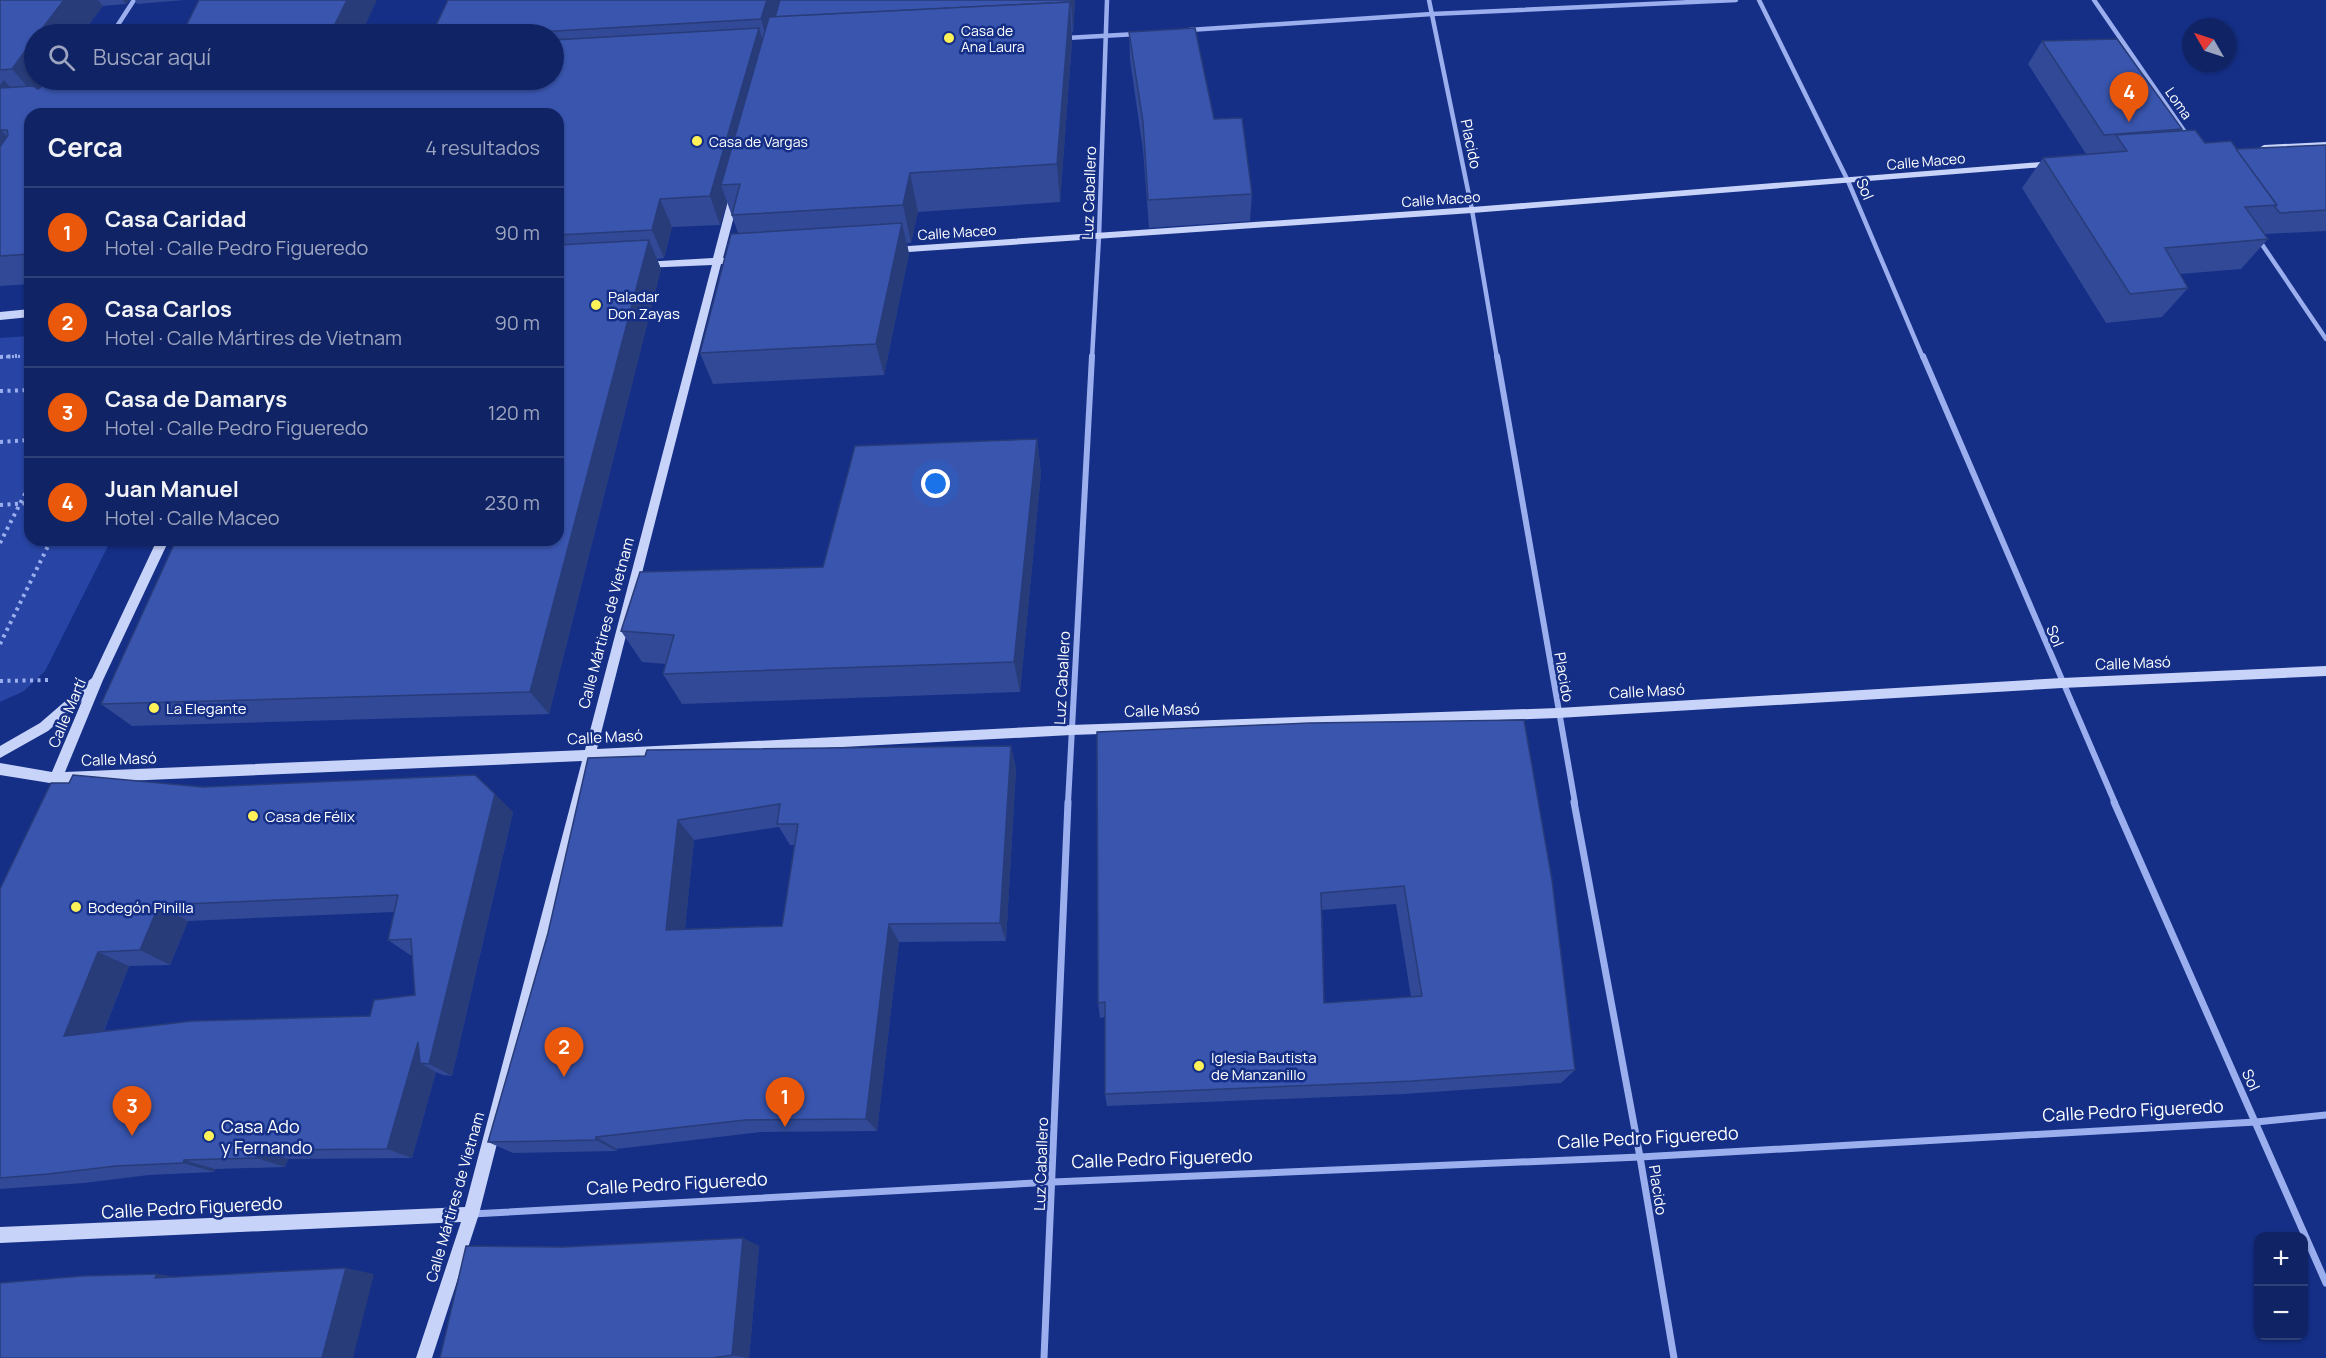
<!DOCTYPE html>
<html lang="es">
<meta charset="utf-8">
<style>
body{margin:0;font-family:Manrope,sans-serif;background:#1e2f6d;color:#f1f3f6}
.controls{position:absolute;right:18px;bottom:18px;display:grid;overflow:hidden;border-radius:12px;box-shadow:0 2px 4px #0004}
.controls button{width:54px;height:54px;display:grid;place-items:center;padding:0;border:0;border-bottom:2px solid #304078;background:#102364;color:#f1f3f6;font:30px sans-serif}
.compass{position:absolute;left:2182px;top:18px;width:54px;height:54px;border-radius:50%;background:#102364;box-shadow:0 2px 4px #0004;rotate:309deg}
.you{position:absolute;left:936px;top:484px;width:21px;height:21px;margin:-15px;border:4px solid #fff;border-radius:50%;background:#1a73e8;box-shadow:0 0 0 9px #1a73e833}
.badge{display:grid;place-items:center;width:39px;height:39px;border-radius:50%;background:#ea580c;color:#fff;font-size:20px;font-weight:700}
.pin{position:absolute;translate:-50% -50px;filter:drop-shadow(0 2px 3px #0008)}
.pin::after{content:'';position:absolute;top:32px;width:21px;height:18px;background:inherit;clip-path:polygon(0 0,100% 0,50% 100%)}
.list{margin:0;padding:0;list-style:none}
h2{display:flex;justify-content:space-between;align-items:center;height:78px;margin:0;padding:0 24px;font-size:26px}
h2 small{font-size:20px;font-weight:400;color:#9ca4bf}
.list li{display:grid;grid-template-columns:39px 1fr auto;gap:18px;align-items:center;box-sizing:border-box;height:90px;padding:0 24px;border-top:2px solid #304078}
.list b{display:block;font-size:22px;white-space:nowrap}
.list p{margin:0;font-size:20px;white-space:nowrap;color:#9ca4bf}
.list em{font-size:20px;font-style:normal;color:#9ca4bf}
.icon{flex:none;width:33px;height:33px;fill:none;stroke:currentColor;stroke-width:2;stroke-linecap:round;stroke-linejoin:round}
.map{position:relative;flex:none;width:2326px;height:1358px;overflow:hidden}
.search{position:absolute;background:#102364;box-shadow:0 2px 4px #0004;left:24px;top:24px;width:540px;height:66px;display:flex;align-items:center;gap:15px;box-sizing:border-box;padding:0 21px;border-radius:33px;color:#9ca4bf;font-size:22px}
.panel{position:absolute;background:#102364;box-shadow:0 2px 4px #0004;left:24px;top:108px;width:540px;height:438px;border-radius:18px}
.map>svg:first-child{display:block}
.green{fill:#2845a5}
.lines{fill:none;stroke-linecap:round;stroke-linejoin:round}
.path-far1{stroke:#9bafee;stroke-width:3;stroke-dasharray:2 4;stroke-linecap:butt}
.path{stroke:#9bafee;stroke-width:4;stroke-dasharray:3 4.5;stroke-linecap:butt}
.street-far2{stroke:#9bafee;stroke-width:4.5}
.street-far1{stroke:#9bafee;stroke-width:6}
.street{stroke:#9bafee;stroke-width:7}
.secondary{fill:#c8d3fa;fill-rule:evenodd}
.wall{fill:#314996;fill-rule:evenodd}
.shaded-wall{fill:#283c7a}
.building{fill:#3955ae;stroke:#283c7a;stroke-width:1.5;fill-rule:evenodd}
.poi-dot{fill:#fff258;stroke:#152f86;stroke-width:2}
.labels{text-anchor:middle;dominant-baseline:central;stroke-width:5;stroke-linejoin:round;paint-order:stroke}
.far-poi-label{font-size:14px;fill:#fff;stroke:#152f86;text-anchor:start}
.far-street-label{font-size:14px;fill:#fff;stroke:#152f86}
.street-label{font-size:15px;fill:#fff;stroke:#152f86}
.poi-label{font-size:15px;fill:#fff;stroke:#152f86;text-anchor:start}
.near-street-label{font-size:18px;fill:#fff;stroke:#152f86}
.near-poi-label{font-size:18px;fill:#fff;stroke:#152f86;text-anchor:start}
</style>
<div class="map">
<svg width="2326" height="1358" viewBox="0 0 2326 1358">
<rect width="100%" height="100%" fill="#152f86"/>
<path class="green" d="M30 336V540H111L45 671 24 691 0 702V338Z"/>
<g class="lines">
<path class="path-far1" d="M0 357 30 356"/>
<g class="path">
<path d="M0 357 17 356"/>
<path d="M0 391 30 390"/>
<path d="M0 442 30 440"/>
<path d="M0 505 30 503"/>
<path d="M0 543 30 484"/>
<path d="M0 644 51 540"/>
<path d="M0 681 49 680"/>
</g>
<g class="street-far2">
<path d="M1429 0 1472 210 1497 358"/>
<path d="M1759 0 1848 181 1923 358"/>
<path d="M2094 0 2189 138"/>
<path d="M1189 30 1432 14 1736 0"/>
<path d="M112 34 134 0"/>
<path d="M1066 38 1137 34"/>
<path d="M2259 240 2326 339"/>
<path d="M1092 358 1099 236 1107 0"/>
</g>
<g class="street-far1">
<path d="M1497 356 1575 803"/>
<path d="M1923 356 2115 803"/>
<path d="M1068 803 1092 356"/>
</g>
<g class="street">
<path d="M1574 802 1640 1157 1674 1358"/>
<path d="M2114 802 2326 1283"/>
<path d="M472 1214 1053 1182 1640 1157 2256 1122 2326 1115"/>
<path d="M1044 1358 1068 802"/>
</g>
<g class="secondary">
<path d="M2326 142V148L2264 151 2259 148 2264 145Z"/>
<path d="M2053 161 2058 164 2056 166 1472 213 894 253 889 250 894 247 1472 207Z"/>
<path d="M734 194 739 197 723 258 739 257 744 260 739 263 721 264 597 749 1071 725 1558 708 2062 678 2326 666V676L2062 688 1558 718 1071 735 595 760 479 1214 432 1358H416L461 1222 0 1243V1227L465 1207 582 761 56 784 0 775V763L52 772 82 701 48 731 0 758V746L40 723 92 678 157 540H169L103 680 65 772 585 750 712 265 643 268 638 265 643 262 713 258 729 197Z"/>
<path d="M30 309V317L0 320V312Z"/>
</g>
</g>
<g class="wall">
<path d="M0 0H130L126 4 103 6 34 80H50L46 85 554 80V34H432L1075 0 1073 32H1072V41L1060 202 918 212 911 243H907L909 254 884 375 713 384 700 353 738 233 727 202 720 225 672 227 664 258 657 259 661 269 549 714 132 726 101 704 558 540V114H30V284L0 286Z"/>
<path d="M135 0H184L137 4Z"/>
<path d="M1129 32 1214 119 1252 194 1250 221 1149 228 1143 150 1130 60Z"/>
<path d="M2042 41 2182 129 2180 131 2205 143 2236 149 2326 145V231L2265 234 2268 239 2241 269 2180 274 2188 288 2162 317 2106 323 2022 188 2043 158 2086 154 2028 64Z"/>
<path d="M1037 439 1041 473 1020 692 682 704 663 674 666 664 642 662 621 631 823 567Z"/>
<path d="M1309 723 1575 1070 1561 1083 1404 1094 1107 1106 1105 1094V1017L1100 1018 1098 1003ZM1396 904 1411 997 1324 1003 1322 910Z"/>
<path d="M1011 746 1016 769 1006 941 899 942 877 1131 761 1132 617 1149V1151L513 1153 488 1142 548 933 588 758ZM779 827 790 845H794L782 926 685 929 694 840Z"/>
<path d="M513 812 452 1076 443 1075 436 1072 412 1158 288 1159 285 1167 215 1169 214 1172 149 1175 84 1183 0 1189V889ZM394 912 388 940 410 955H412L415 995 370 1016 104 1031 129 966 170 965 188 921Z"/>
<path d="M759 1246 749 1358H440L563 1247Z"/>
</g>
<g class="shaded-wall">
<path d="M64 0H98L103 6 82 34H38Z"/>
<path d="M123 0H130L126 4Z"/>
<path d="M347 0H377L361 34H330Z"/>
<path d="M767 0H784L769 48 761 19Z"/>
<path d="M1071 0H1075L1073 32 1071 3Z"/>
<path d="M1070 2 1072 41 1060 202 1057 164Z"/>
<path d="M759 28 767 57 721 185 727 202 720 225 710 196Z"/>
<path d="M34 39V80H50L37 98 12 69Z"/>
<path d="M4 80 29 109 0 90V85Z"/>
<path d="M385 80H402L409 93 382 85Z"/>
<path d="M1 130 27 159 0 199V132Z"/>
<path d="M910 173 918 212 911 243 903 205Z"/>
<path d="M660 199 672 227 664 258 652 230Z"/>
<path d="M902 223 909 254 884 375 876 344Z"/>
<path d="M649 240 661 269 549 714 530 692Z"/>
<path d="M1037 439 1041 473 1020 692 1014 662Z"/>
<path d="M1011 746 1016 769 1006 941 1000 923Z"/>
<path d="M495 794 513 812 452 1076 429 1064 420 1063 436 1072 412 1158 387 1149 418 1042Z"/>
<path d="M678 820 694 840 683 947 666 930Z"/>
<path d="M159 905 188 921 170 965 140 950Z"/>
<path d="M889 924 899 942 877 1131 866 1119Z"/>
<path d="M98 952 129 966 97 1048 64 1036Z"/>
<path d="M596 1137 617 1149V1151L596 1140Z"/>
<path d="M259 1150 288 1159 285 1167 257 1158Z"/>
<path d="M184 1160 215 1169 214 1172 183 1163Z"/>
<path d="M743 1238 759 1246 749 1358 732 1355Z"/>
<path d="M346 1268 374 1274 353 1358H322Z"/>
<path d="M157 1274 191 1279 155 1278Z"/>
</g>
<g class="building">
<path d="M0 0H64L38 34H34V39L12 69 0 70Z"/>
<path d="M199 0H347L330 34H182Z"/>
<path d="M448 0H767L761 19 539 32V34H432Z"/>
<path d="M780 0H1071V3H1070V2L775 17Z"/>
<path d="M1070 2 1057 164 910 173 903 205 732 215 740 184 721 185 769 17Z"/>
<path d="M759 28 710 196 660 199 652 230 558 235V114H30V254L0 256V147L8 135 7 130H1L0 132V88L33 86 38 89 43 85 151 80H385L382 85 392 87 397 80H554V40Z"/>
<path d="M1195 28 1214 119 1242 118 1252 194 1148 200 1143 122 1129 32Z"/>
<path d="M2117 39 2182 129 2104 135 2042 41Z"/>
<path d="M2195 130 2205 143 2231 141 2277 205 2245 207 2268 239 2165 248 2188 288 2130 294 2043 158 2127 151 2116 135Z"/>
<path d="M2326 145V210L2280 213 2275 207 2277 205 2236 149Z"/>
<path d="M902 223 876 344 700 353 731 234Z"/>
<path d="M649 240 530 692 101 704 176 540H558V245Z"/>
<path d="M1037 439 1014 662 663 674 674 635 621 631 640 572 823 567 855 446Z"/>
<path d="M1524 720 1552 880 1575 1070 1413 1081 1105 1094V1002L1098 1003 1097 732 1309 723ZM1404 886 1422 996 1324 1003 1321 893Z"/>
<path d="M1011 746 1000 923 889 924 866 1119 745 1120 596 1137V1140L488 1142 548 933 588 758 645 756 647 750ZM780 804 777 824H798L782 926 666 930 678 820Z"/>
<path d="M73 775 203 787 475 775 495 794 429 1064 420 1063 418 1042 387 1149 259 1150 257 1158 184 1160 183 1163 116 1166 48 1174 0 1178V889L51 783H69ZM398 895 388 940 411 939 415 995 374 1000 370 1016 192 1021 64 1036 98 952 140 950 159 905Z"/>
<path d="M743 1238 732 1355 713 1358H440L466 1246 563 1247Z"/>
<path d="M346 1268 322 1358H0V1283L82 1276 157 1274 155 1278Z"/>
</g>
<g class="poi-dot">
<circle cx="949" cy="38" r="6"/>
<circle cx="697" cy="141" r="6"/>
<circle cx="596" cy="305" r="6"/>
<circle cx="154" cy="708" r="6"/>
<circle cx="253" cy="816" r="6"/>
<circle cx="76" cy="907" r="6"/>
<circle cx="1199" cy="1066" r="6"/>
<circle cx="209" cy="1136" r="6"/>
</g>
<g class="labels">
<g class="far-poi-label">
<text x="961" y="30">Casa de<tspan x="961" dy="16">Ana Laura</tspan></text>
<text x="709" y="141">Casa de Vargas</text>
</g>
<g class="far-street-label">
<text transform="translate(2179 103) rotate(55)">Loma</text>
<text transform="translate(1926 161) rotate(-5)">Calle Maceo</text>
<text transform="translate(1441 199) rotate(-4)">Calle Maceo</text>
<text transform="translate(957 232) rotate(-4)">Calle Maceo</text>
</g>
<g class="street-label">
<text transform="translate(1471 144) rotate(78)">Placido</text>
<text transform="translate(1865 189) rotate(67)">Sol</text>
<text transform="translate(1089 193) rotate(-88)">Luz Caballero</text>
<text transform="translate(606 623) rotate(-75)">Calle Mártires de Vietnam</text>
<text transform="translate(2055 636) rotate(67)">Sol</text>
<text transform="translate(2133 663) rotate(-2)">Calle Masó</text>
<text transform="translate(1564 677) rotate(80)">Placido</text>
<text transform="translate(1062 678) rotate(-87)">Luz Caballero</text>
<text transform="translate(1647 691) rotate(-3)">Calle Masó</text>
<text transform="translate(1162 710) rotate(-2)">Calle Masó</text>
<text transform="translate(67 713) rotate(-67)">Calle Martí</text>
<text transform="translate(605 737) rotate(-3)">Calle Masó</text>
<text transform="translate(119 759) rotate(-2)">Calle Masó</text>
<text transform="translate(2251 1080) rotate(66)">Sol</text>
<text transform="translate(1041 1164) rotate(-88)">Luz Caballero</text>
<text transform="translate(1658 1190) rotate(81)">Placido</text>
<text transform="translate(455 1197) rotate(-74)">Calle Mártires de Vietnam</text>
</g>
<g class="poi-label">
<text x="608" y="296">Paladar<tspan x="608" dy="17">Don Zayas</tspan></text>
<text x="166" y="708">La Elegante</text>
<text x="265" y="816">Casa de Félix</text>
<text x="88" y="907">Bodegón Pinilla</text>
<text x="1211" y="1057">Iglesia Bautista<tspan x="1211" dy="17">de Manzanillo</tspan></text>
</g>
<g class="near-street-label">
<text transform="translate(2133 1110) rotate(-3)">Calle Pedro Figueredo</text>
<text transform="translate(1648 1137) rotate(-3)">Calle Pedro Figueredo</text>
<text transform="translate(1162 1158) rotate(-2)">Calle Pedro Figueredo</text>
<text transform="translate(677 1183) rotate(-3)">Calle Pedro Figueredo</text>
<text transform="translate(192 1207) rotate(-3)">Calle Pedro Figueredo</text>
</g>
<g class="near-poi-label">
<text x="221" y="1126">Casa Ado<tspan x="221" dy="21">y Fernando</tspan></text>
</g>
</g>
</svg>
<div class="controls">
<button>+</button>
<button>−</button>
</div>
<svg class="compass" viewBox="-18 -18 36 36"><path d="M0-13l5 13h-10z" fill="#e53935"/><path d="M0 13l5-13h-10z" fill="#9ca4bf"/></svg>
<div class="you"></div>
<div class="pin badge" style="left:785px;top:1127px">1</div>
<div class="pin badge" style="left:564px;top:1077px">2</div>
<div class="pin badge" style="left:132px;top:1136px">3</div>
<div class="pin badge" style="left:2129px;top:122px">4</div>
<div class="search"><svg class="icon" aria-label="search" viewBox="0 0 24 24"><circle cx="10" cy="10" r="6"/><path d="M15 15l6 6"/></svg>Buscar aquí</div>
<section class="panel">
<h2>Cerca<small>4 resultados</small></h2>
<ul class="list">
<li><span class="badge">1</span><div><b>Casa Caridad</b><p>Hotel · Calle Pedro Figueredo</p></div><em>90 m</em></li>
<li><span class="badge">2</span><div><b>Casa Carlos</b><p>Hotel · Calle Mártires de Vietnam</p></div><em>90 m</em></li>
<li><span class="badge">3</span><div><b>Casa de Damarys</b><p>Hotel · Calle Pedro Figueredo</p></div><em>120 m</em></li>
<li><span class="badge">4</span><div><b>Juan Manuel</b><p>Hotel · Calle Maceo</p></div><em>230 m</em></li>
</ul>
</section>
</div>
